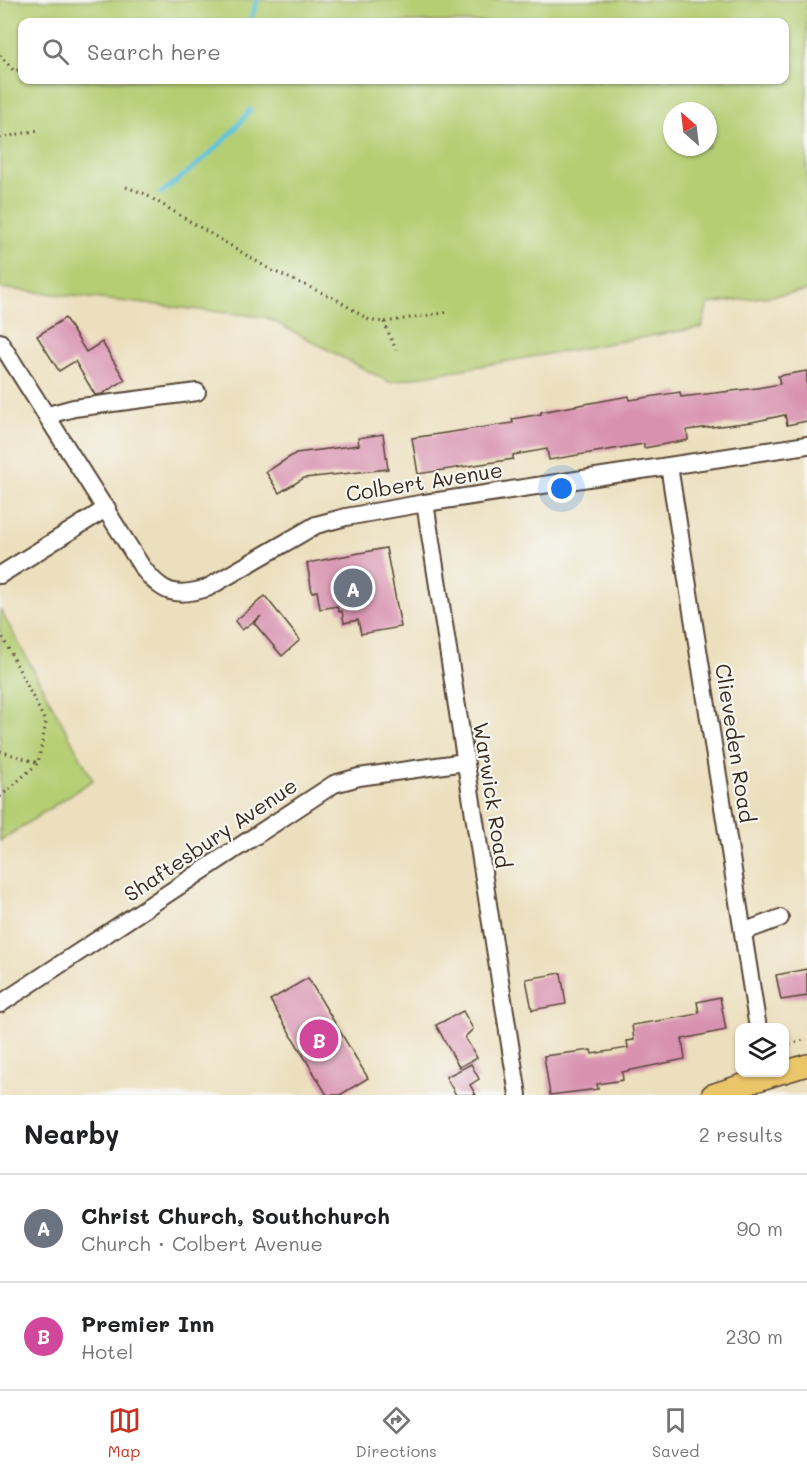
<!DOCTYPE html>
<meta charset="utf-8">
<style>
body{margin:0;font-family:Mali,sans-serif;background:#f2f2f2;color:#202124}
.controls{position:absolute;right:18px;bottom:18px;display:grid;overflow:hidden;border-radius:12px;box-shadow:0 2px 4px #0004}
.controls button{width:54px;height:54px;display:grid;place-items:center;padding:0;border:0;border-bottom:2px solid #e0e0e0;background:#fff;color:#202124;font:30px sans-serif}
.compass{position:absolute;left:663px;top:102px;width:54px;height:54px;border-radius:50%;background:#fff;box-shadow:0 2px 4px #0004;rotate:332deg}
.you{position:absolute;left:562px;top:489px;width:21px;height:21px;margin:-15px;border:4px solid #fff;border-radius:50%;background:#1a73e8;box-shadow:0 0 0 9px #1a73e833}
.badge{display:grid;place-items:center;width:39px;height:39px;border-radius:50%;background:#c8321e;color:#fff;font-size:20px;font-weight:700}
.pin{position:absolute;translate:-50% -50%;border:3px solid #fff;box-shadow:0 2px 6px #0006}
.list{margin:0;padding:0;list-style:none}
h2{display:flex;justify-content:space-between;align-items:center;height:78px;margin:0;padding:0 24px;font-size:26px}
h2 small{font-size:20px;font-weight:400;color:#757577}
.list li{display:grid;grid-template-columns:39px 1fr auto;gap:18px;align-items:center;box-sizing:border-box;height:108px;padding:0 24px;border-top:2px solid #e0e0e0}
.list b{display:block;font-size:22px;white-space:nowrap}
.list p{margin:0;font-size:20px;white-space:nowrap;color:#757577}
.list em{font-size:20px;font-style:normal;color:#757577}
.icon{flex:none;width:33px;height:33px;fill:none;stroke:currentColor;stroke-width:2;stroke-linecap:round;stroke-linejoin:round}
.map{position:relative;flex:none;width:807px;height:1095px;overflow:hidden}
.search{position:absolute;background:#fff;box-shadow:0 2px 4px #0004;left:18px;right:18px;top:18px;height:66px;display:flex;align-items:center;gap:15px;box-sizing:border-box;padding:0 21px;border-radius:12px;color:#757577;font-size:22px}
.sheet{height:294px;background:#fff}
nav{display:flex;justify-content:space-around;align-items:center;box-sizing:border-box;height:84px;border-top:2px solid #e0e0e0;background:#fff;font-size:16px;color:#757577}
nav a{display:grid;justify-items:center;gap:3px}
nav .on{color:#c8321e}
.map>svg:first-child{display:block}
.green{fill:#b5ce73;stroke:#787c48;stroke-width:1.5;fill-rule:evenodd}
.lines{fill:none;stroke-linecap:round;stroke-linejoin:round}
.stream{stroke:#5cc2d9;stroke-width:5}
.building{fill:#d891af}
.minor-casing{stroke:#564536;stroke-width:20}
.major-casing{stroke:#564536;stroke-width:24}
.path{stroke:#564536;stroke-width:3;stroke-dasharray:1.5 4.5;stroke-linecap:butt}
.minor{stroke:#fff;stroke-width:16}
.major{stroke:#ebc669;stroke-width:21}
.labels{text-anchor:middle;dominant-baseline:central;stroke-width:4.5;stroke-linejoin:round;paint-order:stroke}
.street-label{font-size:21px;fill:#3b2a1e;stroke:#f6f6f2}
</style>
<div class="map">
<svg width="807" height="1095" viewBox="0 0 807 1095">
<rect width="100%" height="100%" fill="#f6f6f2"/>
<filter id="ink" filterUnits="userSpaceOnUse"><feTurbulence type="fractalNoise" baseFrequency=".0167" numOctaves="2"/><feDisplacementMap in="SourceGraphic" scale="12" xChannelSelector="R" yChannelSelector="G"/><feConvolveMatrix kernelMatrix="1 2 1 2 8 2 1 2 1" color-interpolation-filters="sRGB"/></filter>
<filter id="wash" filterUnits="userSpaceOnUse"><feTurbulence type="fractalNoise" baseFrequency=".008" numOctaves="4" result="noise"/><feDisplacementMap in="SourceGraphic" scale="24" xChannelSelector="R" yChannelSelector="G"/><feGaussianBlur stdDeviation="1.35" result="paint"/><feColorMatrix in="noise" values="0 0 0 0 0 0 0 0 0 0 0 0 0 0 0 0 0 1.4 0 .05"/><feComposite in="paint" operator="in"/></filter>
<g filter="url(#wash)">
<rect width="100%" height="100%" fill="#ecdfbd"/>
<g class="green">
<path d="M0 0H807V291L708 304 702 327 389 382 266 317 0 288ZM22 22H784V80H22ZM672 111H708V147H672Z"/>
<path d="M0 609 93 780 0 841Z"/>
</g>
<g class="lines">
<g class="stream">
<path d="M250 22 257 0"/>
<path d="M161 193C195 167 225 144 250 110"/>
</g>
</g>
<g id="blocks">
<g class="building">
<path d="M65 318 86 352 102 342 125 380 102 394 95 395 75 361 59 371 37 336Z"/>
<path d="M807 371V421L787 425 785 415 752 422 687 430 688 440 644 448V444L549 460 547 449 513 455V459L418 474 412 438 513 423 512 419 541 414V412L629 396 630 400 680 392 681 397 757 388 780 384 778 376Z"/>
<path d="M383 434 388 469 304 478 279 493 266 472 296 453 359 445 358 438Z"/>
<path d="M386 548 401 627 361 634 358 620 344 623 342 611 339 612 337 606 320 609 317 591 312 592 307 563Z"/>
<path d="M265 596 300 640 282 656 254 623 261 616 242 630 235 621Z"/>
<path d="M807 969V996L781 1000 776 975Z"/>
<path d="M561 973 566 1004 532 1010 526 979Z"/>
<path d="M308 978 368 1078 340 1095H327L270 1000Z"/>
<path d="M720 997 726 1030 682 1039 685 1059 622 1072 623 1080 597 1084 598 1089 550 1095 544 1056 591 1050 592 1054 628 1048 627 1041 634 1040 632 1025 688 1016 699 1013 697 1002Z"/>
<path d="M463 1011 473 1029 465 1037 477 1058 459 1067 436 1025Z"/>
<path d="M471 1064 479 1079 470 1085 476 1095H456L446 1077Z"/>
</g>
</g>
</g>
<g filter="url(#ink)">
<use href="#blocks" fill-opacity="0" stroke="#564536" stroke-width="1.5"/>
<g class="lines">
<g class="minor-casing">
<g id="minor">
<path d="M0 342 142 567C162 593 175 598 207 588L316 525 346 517 425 503 807 445"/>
<path d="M48 415 74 408 197 392"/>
<path d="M669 466 758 1028"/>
<path d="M425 503 518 1095"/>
<path d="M0 575 107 508"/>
<path d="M743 932 780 918"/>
<path d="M0 1004 334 784 359 777 465 762"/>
</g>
</g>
<g class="major-casing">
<g id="major">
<path d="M784 1072 807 1065"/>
<path d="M712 1095 783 1072"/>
</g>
</g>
<g class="path">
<path d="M0 55 14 71 22 69"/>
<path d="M0 138 39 130"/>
<path d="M126 187 143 193 271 270 336 299 369 320 384 322 450 312"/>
<path d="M384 322 396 350"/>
<path d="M0 632 46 723 38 763 0 797"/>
<path d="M0 751 38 763"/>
<path d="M784 1046 807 1039"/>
</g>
<use href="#minor" class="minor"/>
<use href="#major" class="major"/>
</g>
</g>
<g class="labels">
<g class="street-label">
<text transform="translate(424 481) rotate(-9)">Colbert Avenue</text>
<text transform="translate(736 743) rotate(81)">Clieveden Road</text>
<text transform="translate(493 795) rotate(81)">Warwick Road</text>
<text transform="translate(210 839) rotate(-34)">Shaftesbury Avenue</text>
</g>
</g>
</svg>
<div class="controls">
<button><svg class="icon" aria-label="layers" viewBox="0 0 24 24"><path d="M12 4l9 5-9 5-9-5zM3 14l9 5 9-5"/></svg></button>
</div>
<svg class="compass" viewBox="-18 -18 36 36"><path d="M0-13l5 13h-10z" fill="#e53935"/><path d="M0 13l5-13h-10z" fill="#757577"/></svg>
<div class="you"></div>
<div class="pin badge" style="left:353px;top:588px;background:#6b7280">A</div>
<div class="pin badge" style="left:319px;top:1039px;background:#d1479c">B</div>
<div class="search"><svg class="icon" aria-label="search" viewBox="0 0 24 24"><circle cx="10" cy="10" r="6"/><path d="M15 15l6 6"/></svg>Search here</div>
</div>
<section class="sheet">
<h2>Nearby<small>2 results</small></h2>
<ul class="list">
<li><span class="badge" style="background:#6b7280">A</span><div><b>Christ Church, Southchurch</b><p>Church · Colbert Avenue</p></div><em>90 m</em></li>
<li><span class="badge" style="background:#d1479c">B</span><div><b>Premier Inn</b><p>Hotel</p></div><em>230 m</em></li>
</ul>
</section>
<nav>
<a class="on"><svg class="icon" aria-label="map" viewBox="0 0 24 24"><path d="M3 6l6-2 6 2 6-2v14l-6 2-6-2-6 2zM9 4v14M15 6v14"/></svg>Map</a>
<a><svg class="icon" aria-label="directions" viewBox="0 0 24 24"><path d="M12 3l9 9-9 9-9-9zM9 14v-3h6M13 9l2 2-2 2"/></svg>Directions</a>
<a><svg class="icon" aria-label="saved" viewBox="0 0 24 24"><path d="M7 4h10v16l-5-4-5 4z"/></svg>Saved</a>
</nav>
